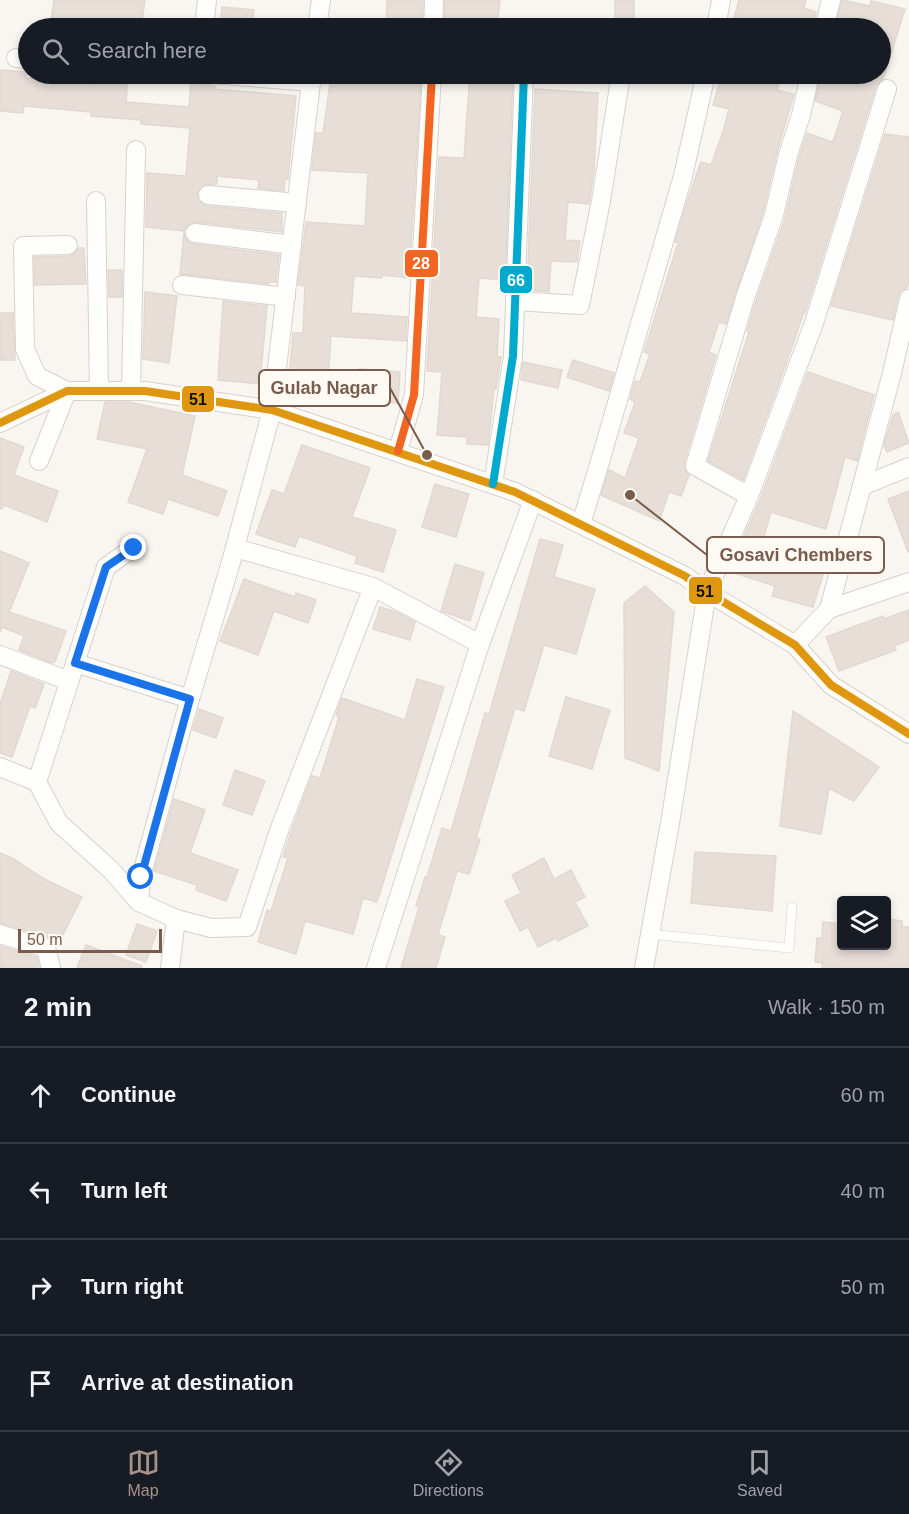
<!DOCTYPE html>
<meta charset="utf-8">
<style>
body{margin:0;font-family:Helvetica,sans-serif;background:#242831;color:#f1f3f6}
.controls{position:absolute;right:18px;bottom:18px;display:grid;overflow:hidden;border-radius:6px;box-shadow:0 3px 9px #0003}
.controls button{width:54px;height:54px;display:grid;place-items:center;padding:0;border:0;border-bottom:2px solid #363941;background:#171b24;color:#f1f3f6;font:30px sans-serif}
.scale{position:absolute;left:18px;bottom:15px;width:144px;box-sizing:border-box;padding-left:6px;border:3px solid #7a5c4d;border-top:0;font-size:16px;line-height:21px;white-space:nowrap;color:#7a5c4d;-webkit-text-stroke:4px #fffaf3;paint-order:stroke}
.stop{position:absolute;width:18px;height:18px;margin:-14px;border:4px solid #1a73e8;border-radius:50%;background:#fff}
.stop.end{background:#1a73e8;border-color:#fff;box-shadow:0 2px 6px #0008}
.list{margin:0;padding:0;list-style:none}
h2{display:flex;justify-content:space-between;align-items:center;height:78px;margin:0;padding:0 24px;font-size:26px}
h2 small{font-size:20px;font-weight:400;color:#9ea1a6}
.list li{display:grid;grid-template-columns:39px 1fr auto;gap:18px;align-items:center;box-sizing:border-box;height:96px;padding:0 24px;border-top:2px solid #363941}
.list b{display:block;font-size:22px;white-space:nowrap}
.list em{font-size:20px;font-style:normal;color:#9ea1a6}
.icon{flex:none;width:33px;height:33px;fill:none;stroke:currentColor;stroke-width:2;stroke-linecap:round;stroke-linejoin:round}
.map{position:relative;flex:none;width:909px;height:968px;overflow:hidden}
.search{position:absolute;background:#171b24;box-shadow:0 3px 9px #0003;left:18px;right:18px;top:18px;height:66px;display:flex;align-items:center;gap:15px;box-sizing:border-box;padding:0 21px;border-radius:33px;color:#9ea1a6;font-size:22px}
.sheet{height:462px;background:#171b24}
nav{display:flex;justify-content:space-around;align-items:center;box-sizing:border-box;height:84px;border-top:2px solid #363941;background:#171b24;font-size:16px;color:#9ea1a6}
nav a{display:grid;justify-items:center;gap:3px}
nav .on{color:#a69286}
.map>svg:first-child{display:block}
.building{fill:#e6ded7;stroke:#e2d8d2;stroke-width:1.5}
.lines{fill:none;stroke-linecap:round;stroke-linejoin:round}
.service-casing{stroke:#d7d1cb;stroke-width:10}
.minor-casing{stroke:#d7d1cb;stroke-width:20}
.service{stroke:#fefefd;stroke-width:9}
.minor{stroke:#fefefd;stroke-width:18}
.bus-1-casing{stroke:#fffaf3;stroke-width:12}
.bus-2-casing{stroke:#fffaf3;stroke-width:12}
.bus-3-casing{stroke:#fffaf3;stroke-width:12}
.bus-1{stroke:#de970f;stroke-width:8}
.bus-2{stroke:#f26522;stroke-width:8}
.bus-3{stroke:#00a9ce;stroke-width:8}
.route{stroke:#1a73e8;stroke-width:8}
.leader{fill:none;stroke:#7a5c4d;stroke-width:2}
.callout-dot{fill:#7a5c4d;stroke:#fffaf3;stroke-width:2}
.callout{fill:#fffaf3;stroke:#7a5c4d;stroke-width:2}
.callout-label{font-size:18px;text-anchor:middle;font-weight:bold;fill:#7a5c4d}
.line-badge{stroke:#fffaf3;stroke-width:2}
.badge-label{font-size:16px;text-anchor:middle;font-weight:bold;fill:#fff}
.pale-badge-label{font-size:16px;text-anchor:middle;font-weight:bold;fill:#111}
</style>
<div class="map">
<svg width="909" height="968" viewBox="0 0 909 968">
<rect width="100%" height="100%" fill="#f9f5f0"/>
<g class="building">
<path d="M54 0H145L141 28 87 23V28H50Z"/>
<path d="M387 0H423L422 28H386Z"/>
<path d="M445 0H500L497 28H444Z"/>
<path d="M615 0H634V20L615 19Z"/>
<path d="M739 0H806L804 8 816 12 813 28H734L736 23 733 22Z"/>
<path d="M842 0 870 6 871 1 905 9 883 79 876 86 805 313 804 312 786 364 743 480 708 461 749 332 747 331 756 301 785 219 799 158 807 133 832 142 834 139 843 111 815 101 821 74H880V28H835Z"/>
<path d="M222 7 254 10 252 28H220Z"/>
<path d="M0 70 27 72 26 78 94 84 95 74 128 76 126 102 189 107 191 79H202L206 84 215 86V89L296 96 289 168 288 179H285L284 191 258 188 259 180 217 176V184L204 185 197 193 198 200 207 206 282 213V232L196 222 190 223 184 231 146 227 147 173 186 176 190 128 141 124V120L91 116V112L24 106 23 113 0 111Z"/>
<path d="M378 74 421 77 409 278 382 275V278L354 276 351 313 407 317 406 341 331 336 327 396 288 393 293 333H303L305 286 298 285 306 222 365 226 368 173 312 170 316 133H323L331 76 377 82Z"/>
<path d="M470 74H513L505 280 479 278 476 317 499 319 497 357H501L496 389H494L488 445 467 444V437L437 435 442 372 427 371 439 157 464 158Z"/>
<path d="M722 74H781L777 90 794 94 777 152 763 212 726 324 719 322 709 352 716 355 684 463V468L689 475 681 496 669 492 659 521 601 495 609 470 625 478 639 438 624 433 635 402 630 399 635 381 640 382 650 354 644 352 678 243 675 242 690 193 701 162 711 165 724 129 729 109 713 105Z"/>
<path d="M535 89 598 93 594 171 589 204 568 202 565 240 580 241 577 262 551 261 549 292 527 290Z"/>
<path d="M885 134 909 137V281L907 288 901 291 898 296 893 320 831 306Z"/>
<path d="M184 233 188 242 194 244 279 255 276 282H269V284L180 274Z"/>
<path d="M79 248H84L86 284 35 285 34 257 69 256 74 254Z"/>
<path d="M108 270H122V297H109Z"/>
<path d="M145 292 177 296 169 363 143 359Z"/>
<path d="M223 301 267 306 260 384 218 380Z"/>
<path d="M0 313H13L15 360H0Z"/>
<path d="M573 360 614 373 609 391 567 377Z"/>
<path d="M523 362 562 370 558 388 521 380Z"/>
<path d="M359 369 400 372 398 403 357 401Z"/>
<path d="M808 372 874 395 857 461 845 457 826 529 771 512 763 540 828 559 813 607 772 596 775 586 731 572 735 557 760 500Z"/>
<path d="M105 402H129L195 416 182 475 227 491 218 516 168 499 163 514 128 502 147 449 97 439Z"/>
<path d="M898 412 909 443 887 452 884 445 893 415Z"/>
<path d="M0 438 24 447 14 475 58 491 47 522 4 505 2 509H0Z"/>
<path d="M302 445 370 468 352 517 396 530 383 572 355 563 357 556 299 536 295 547 256 534 272 490 284 494Z"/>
<path d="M435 484 469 494 456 537 422 527Z"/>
<path d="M909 491V551L908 552 888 499Z"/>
<path d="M540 539 563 545 554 577 595 589 576 654 544 645 524 711 515 708 476 838 480 839 469 874 457 871 438 935 445 937 436 968H401L419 907 416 906 425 877H427L442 828 451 831 485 713 489 714Z"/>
<path d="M0 551 29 563 9 612 66 631 55 662 52 663 19 650 24 636 2 627 0 632Z"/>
<path d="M455 564 484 573 470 621 441 611Z"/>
<path d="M244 579 295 597 296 593 316 600 308 623 274 611 258 655 220 641Z"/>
<path d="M645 586 674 612 659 771 625 758 624 603Z"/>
<path d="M380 607 396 612 415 622 410 640 373 629Z"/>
<path d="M909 610V640L894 646 896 650 839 671 826 637 883 616 884 619Z"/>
<path d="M11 671 44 684 35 708 30 706 12 757 0 753V704Z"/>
<path d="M417 679 444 687 377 902 363 898 353 934 305 921 296 954 258 942 267 910 271 911 288 858 283 857 291 832 312 776 320 778 339 717 336 715 342 698 405 720Z"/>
<path d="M566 697 610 710 592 769 549 756Z"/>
<path d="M199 709 223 718 216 738 193 730Z"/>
<path d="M793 711 879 767 854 801 829 788 821 834 780 826Z"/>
<path d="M235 770 265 781 252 815 223 805Z"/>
<path d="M174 799 205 810 190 853 238 870 226 901 196 890 197 885 154 871Z"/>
<path d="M695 852 776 856 772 911 691 903Z"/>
<path d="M0 853 12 858 44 879 82 897 57 946 54 941 49 937 0 923Z"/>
<path d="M544 858 554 879 571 870 585 897 575 902 588 926 558 941 556 938 538 947 528 927 520 931 505 901 521 893 512 875Z"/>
<path d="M886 919 902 921V927H909V968H822V963L815 962 817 938H822L823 922 842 924V945H886Z"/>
<path d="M137 924 157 931 146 962 126 955Z"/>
<path d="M86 945 142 966V968H77Z"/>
<path d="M0 946 37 957 39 968H0Z"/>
</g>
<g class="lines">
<g class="service-casing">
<path id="service" d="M650 934 789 948 792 907"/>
</g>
<g class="minor-casing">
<g id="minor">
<path d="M204 28 207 0"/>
<path d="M317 28 321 0"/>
<path d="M433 28 434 0"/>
<path d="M716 28 721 0"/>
<path d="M824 28 831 0"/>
<path d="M16 58 28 59"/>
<path d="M212 74 311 82"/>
<path d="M312 74 272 410 231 562 185 716 141 877 139 902 176 919 211 928 247 927 280 828 373 587"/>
<path d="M208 195 297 203"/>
<path d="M96 201 99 391"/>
<path d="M195 233 292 245"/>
<path d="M182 285 286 297"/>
<path d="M515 301 580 305 601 201 621 74"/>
<path d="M131 391 136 150"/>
<path d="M0 423 67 391H145L272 410 515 492 685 576 707 592 795 645 831 685 909 734"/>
<path d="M398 451 414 395 432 74"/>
<path d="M39 461 67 391 37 376 25 349 23 246 68 245"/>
<path d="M493 484 513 356 524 74"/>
<path d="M862 486 909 467"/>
<path d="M749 496 695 466 745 298 774 215 788 155 801 115 810 74"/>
<path d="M581 524 599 465 683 176 706 74"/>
<path d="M235 548 373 587 480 644"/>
<path d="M829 609 892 373 909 299"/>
<path d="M795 645 829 609 909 582"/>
<path d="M0 655 69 681"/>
<path d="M75 663 190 699"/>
<path d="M0 767 37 782 59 823 111 870 139 902"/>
<path d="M37 782 106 567 133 548"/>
<path d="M0 934 46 948 51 968"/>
<path d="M170 968 176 919"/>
<path d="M376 968 480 644 533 500"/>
<path d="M644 968 670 823 707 592 749 496 814 323 887 89"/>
</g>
</g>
<use href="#service" class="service"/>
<use href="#minor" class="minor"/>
<g class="bus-1-casing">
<path id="bus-1" d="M0 423 67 391H145L272 410 515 492 685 576 707 592 795 645 831 685 909 734"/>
</g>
<g class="bus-2-casing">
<path id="bus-2" d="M398 451 414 395 432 74"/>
</g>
<g class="bus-3-casing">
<path id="bus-3" d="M493 484 513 356 524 74"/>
</g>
<use href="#bus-1" class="bus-1"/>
<use href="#bus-2" class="bus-2"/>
<use href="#bus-3" class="bus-3"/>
</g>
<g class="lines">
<path class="route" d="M134 548 106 567 75 663 190 699 141 877"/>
</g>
<path class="leader" d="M427 455L390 388M630 495L707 555"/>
<g class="callout-dot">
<circle cx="427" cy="455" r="6"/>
<circle cx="630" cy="495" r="6"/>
</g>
<g class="callout">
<rect x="259" y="370" width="131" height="36" rx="6"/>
<rect x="707" y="537" width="177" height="36" rx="6"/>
</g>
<g class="callout-label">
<text x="324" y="394">Gulab Nagar</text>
<text x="796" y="561">Gosavi Chembers</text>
</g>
<g class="line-badge">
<rect x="404" y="249" width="35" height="29" rx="6" fill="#f26522"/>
<rect x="499" y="265" width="34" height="29" rx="6" fill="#00a9ce"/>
<rect x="181" y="385" width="34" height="28" rx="6" fill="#de970f"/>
<rect x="688" y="576" width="35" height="29" rx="6" fill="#de970f"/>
</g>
<g class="badge-label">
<text x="421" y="269">28</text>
<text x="516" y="286">66</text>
</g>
<g class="pale-badge-label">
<text x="198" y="405">51</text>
<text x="705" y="597">51</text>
</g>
</svg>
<div class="controls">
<button><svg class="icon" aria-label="layers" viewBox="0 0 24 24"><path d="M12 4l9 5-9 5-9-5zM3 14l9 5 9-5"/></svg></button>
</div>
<div class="scale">50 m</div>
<div class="stop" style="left:141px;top:877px"></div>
<div class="stop end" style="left:134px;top:548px"></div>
<div class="search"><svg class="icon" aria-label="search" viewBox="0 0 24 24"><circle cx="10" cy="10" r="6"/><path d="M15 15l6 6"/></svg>Search here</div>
</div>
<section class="sheet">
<h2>2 min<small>Walk · 150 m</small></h2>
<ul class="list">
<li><svg class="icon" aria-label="ahead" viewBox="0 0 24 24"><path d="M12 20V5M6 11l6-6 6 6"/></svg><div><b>Continue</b></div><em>60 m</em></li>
<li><svg class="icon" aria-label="left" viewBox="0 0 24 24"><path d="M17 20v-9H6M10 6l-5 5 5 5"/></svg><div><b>Turn left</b></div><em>40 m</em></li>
<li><svg class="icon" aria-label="right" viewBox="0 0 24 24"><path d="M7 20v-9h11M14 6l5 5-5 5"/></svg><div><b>Turn right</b></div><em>50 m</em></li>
<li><svg class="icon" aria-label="arrive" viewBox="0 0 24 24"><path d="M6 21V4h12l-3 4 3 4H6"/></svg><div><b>Arrive at destination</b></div></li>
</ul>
</section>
<nav>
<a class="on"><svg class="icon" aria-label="map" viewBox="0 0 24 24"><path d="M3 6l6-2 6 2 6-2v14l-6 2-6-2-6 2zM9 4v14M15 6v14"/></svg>Map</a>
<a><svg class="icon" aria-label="directions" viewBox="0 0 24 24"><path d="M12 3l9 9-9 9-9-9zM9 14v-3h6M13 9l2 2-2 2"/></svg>Directions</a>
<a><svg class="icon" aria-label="saved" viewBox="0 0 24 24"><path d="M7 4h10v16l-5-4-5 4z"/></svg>Saved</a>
</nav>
